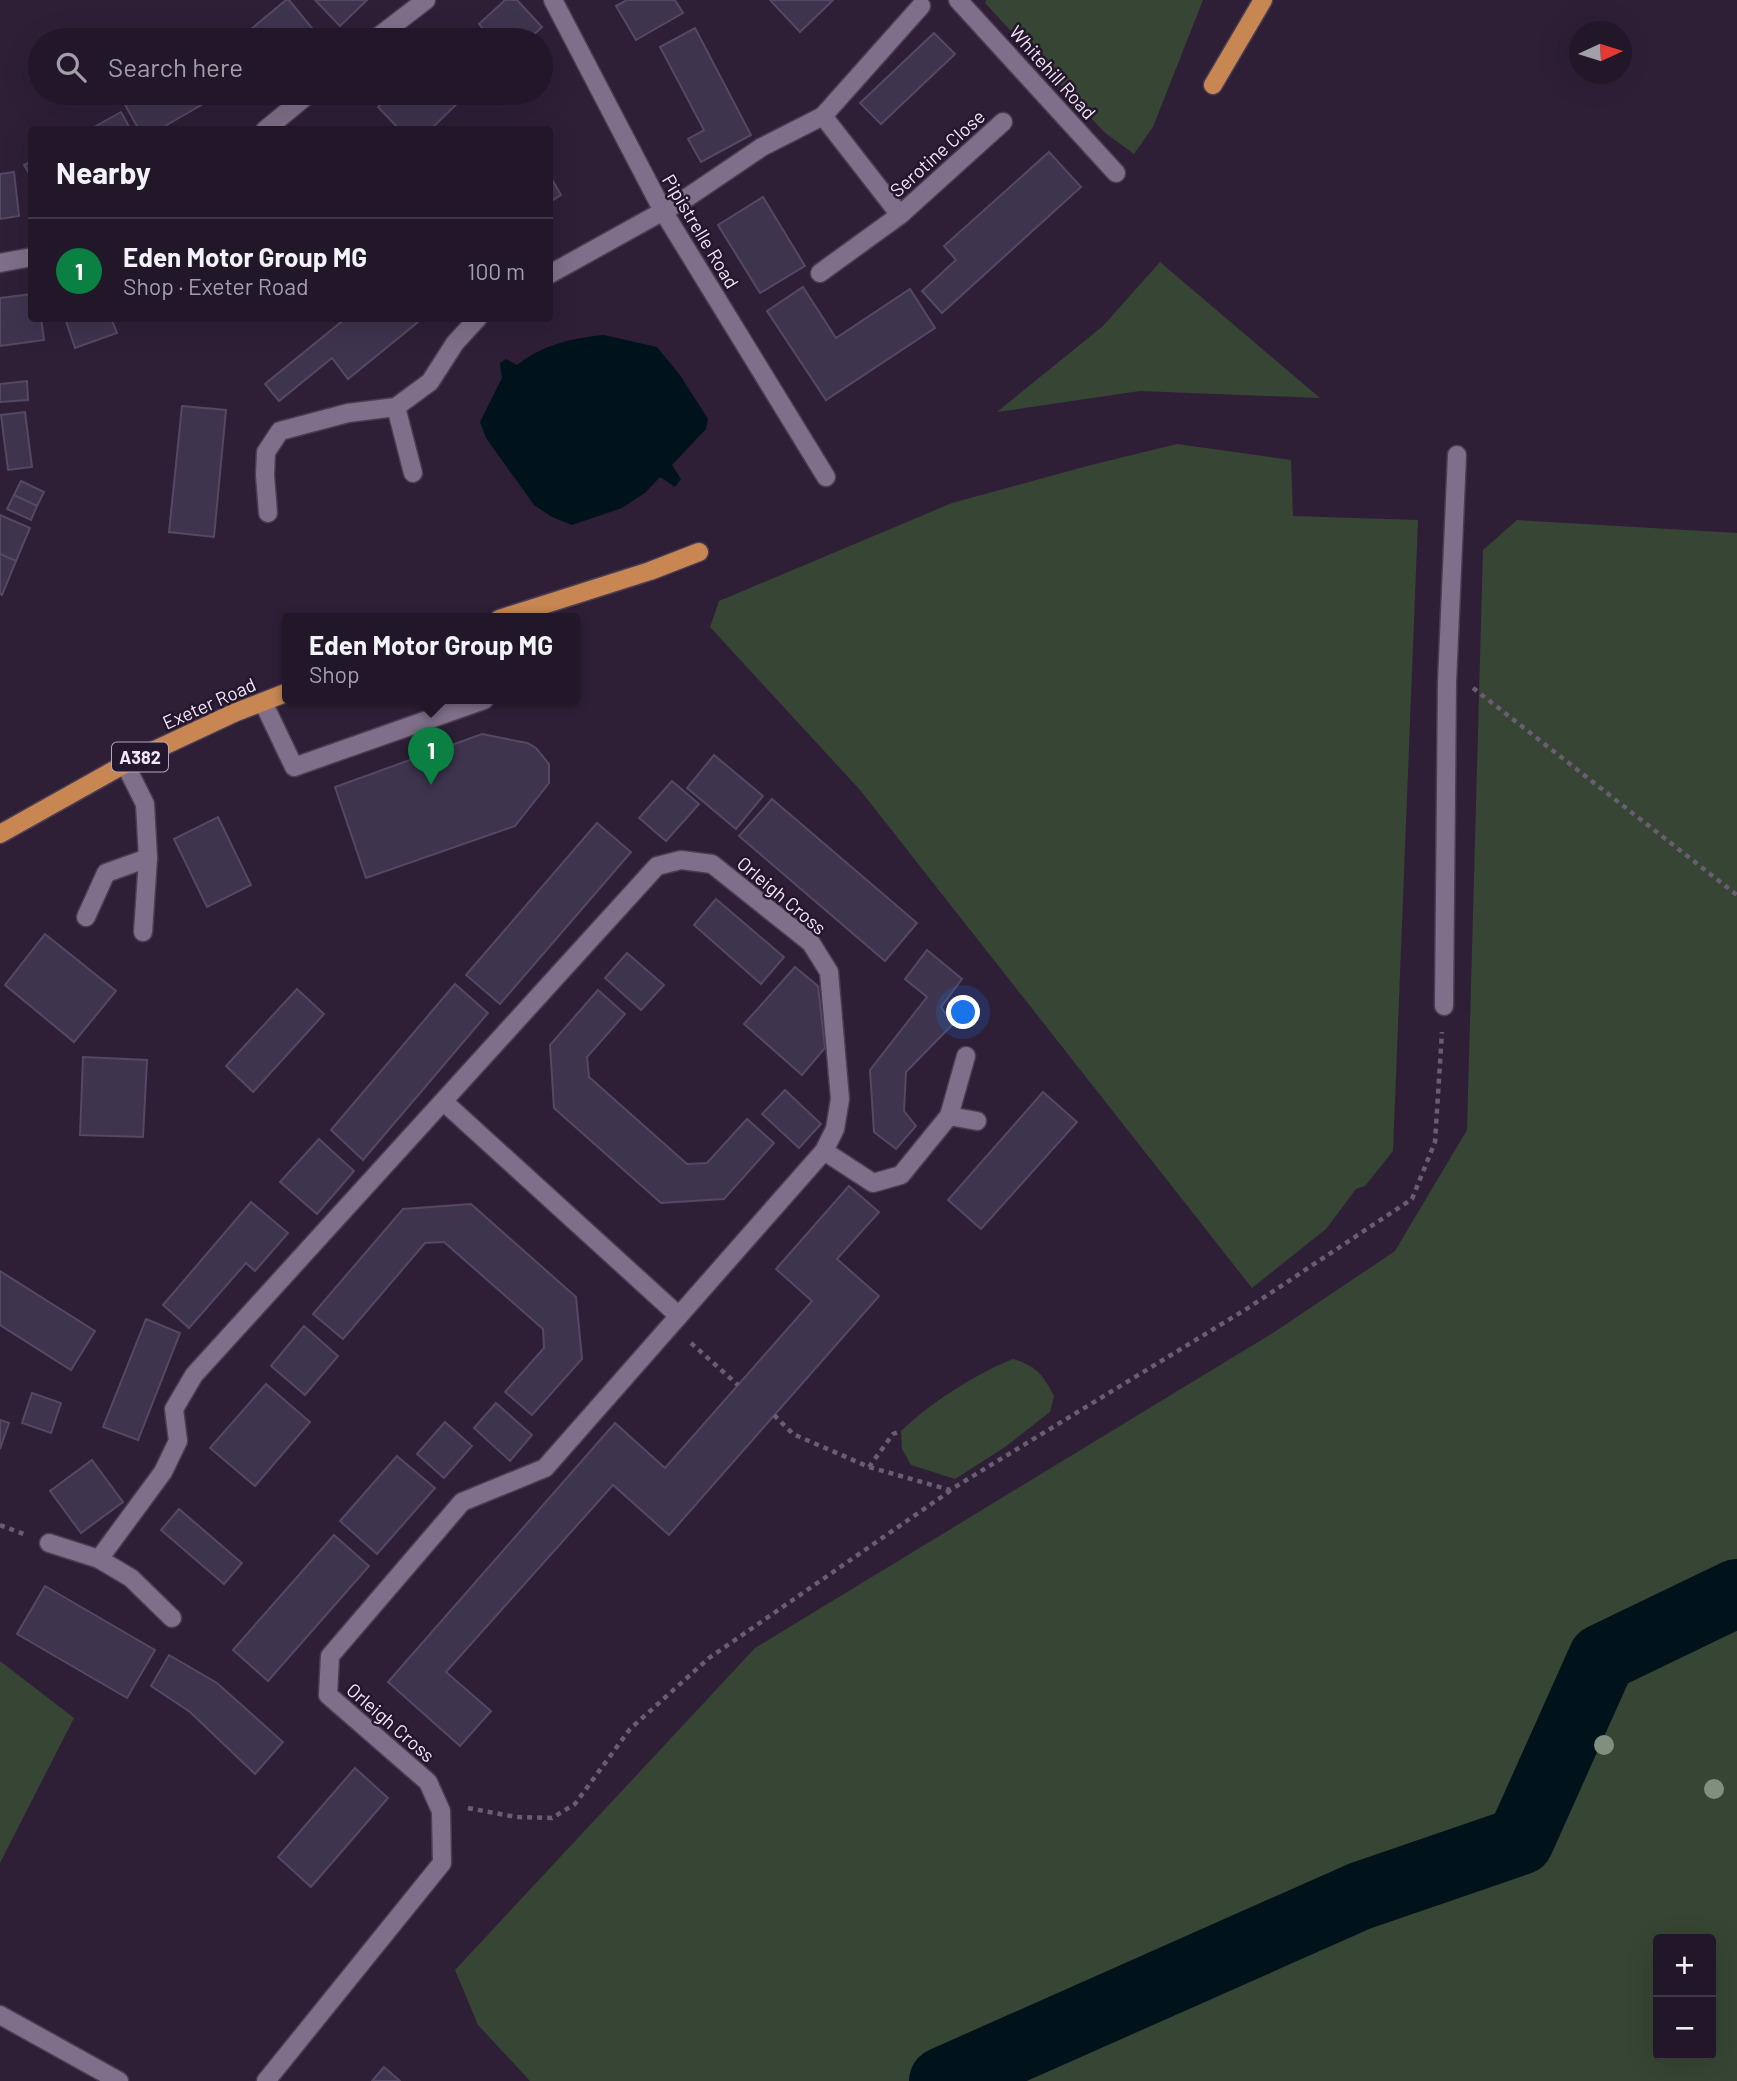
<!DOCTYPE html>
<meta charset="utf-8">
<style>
body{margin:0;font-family:Barlow,sans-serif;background:#2e2435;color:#f1f3f6}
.controls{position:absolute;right:21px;bottom:21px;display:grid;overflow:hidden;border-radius:7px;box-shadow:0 7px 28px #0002}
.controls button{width:63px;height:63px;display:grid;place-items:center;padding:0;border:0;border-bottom:2px solid #3f3646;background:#221729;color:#f1f3f6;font:35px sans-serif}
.compass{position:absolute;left:1569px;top:21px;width:63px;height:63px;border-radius:50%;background:#221729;box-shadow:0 7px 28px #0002;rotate:86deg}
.you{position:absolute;left:964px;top:1013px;width:24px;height:24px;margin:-18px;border:5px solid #fff;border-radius:50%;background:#1a73e8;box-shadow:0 0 0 10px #1a73e833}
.badge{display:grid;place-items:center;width:46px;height:46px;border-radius:50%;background:#0b8043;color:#fff;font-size:23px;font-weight:700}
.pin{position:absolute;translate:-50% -58px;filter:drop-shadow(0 2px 4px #0008)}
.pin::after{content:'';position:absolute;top:37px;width:24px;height:21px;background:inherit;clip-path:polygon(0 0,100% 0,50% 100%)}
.popup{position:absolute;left:282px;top:613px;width:298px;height:91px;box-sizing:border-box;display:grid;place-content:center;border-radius:7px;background:#221729;filter:drop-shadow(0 2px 5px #0005);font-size:23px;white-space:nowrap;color:#a29fa8}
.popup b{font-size:26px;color:#f1f3f6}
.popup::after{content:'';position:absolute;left:50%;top:100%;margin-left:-14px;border:14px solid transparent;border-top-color:#221729}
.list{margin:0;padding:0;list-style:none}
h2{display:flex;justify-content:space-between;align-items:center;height:91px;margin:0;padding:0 28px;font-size:30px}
h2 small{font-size:23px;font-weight:400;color:#a29fa8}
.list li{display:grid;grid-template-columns:46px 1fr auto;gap:21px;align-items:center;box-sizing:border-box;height:105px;padding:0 28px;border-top:2px solid #3f3646}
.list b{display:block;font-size:26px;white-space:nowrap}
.list p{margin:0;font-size:23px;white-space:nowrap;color:#a29fa8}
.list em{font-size:23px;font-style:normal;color:#a29fa8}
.icon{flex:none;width:38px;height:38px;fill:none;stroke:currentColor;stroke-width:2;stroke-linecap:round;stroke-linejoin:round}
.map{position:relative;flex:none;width:1737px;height:2081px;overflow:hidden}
.search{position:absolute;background:#221729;box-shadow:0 7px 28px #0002;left:28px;top:28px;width:525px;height:77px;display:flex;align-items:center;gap:18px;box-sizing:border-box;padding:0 24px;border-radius:38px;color:#a29fa8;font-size:26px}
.panel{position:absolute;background:#221729;box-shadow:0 7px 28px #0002;left:28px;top:126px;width:525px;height:196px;border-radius:7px}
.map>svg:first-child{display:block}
.green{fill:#364534;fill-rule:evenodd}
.water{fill:#00131b}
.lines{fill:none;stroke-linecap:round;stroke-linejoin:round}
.river{stroke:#00131b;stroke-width:68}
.building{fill:#3e344e;stroke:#534965;stroke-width:2}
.minor-casing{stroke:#4a3d52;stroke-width:21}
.major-casing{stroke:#4a3d52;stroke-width:21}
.path{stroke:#6a5d72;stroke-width:4.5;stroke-dasharray:5 5;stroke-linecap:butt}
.minor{stroke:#7f6f8a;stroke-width:18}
.major{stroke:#c88652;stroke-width:18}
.tree{fill:#808f80}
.labels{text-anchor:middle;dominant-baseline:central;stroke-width:5;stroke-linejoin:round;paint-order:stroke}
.shield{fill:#24162c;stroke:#b3a8b9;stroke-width:2}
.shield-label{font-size:18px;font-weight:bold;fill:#f0e6f6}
.street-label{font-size:19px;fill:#f0e6f6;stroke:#24162c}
</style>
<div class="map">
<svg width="1737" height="2081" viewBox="0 0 1737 2081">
<rect width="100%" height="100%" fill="#2e1f37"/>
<g class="green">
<path d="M986 0H1203L1153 127 1134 154 1104 132 985 3Z"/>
<path d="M1160 262 1320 398 1140 391 997 412 1103 326Z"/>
<path d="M1177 444 1291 460 1293 516 1418 520 1393 1151 1365 1186 1356 1189 1326 1229 1252 1288 860 790 710 627 719 601 952 503 1091 465Z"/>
<path d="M1517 520 1737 533V2081H530L478 2025 455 1970 755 1648 1273 1333 1395 1251 1467 1130 1483 550ZM1711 1939V2055H1658V1939Z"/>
<path d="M1013 1359C1037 1366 1043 1375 1054 1396L1050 1412 1005 1447 955 1479 911 1465 902 1449 901 1431C930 1403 975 1374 1013 1359Z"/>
<path d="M0 1661 74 1718 0 1863Z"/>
</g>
<path class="water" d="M604 335 657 347 680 375 708 419 706 429 672 465 681 479 675 487 660 477 646 492 622 508 572 525 552 517 534 505 486 438 480 422 502 378 500 363 506 359 517 365C543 345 571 338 604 335Z"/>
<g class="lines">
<path class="river" d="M943 2081 1360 1896 1520 1841 1602 1658 1737 1593"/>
</g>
<g class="building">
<path d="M286 0H289L321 39 238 40Z"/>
<path d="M315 0H367L340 26Z"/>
<path d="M505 0H517L542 27 528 40H493L479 24Z"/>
<path d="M627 0H675L683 13 636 40 616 6Z"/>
<path d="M770 0H833L800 32Z"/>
<path d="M695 28 751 135 701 162 688 139 704 130 660 47Z"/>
<path d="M934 33 955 54 881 124 860 103Z"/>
<path d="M121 93H222L158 130H139L119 94Z"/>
<path d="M393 93H468L430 130H400L378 107Z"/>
<path d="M121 112 131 130H89Z"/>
<path d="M1049 152 1081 187 942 313 922 291 956 260 944 246Z"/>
<path d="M32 161V178L24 165Z"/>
<path d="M14 172 19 216 0 219V174Z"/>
<path d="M550 176 561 195 550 202Z"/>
<path d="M763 197 805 266 760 293 718 225Z"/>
<path d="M803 287 836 338 910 289 935 328 826 400 767 311Z"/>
<path d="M32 294V318H41L44 340 0 346V298Z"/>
<path d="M65 318H111L117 333 75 348Z"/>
<path d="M346 318H423L348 379 332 358 279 401 265 384Z"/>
<path d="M27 381 28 400 0 402V384Z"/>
<path d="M182 406 226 410 214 537 169 532Z"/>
<path d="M25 412 32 467 8 470 1 415Z"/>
<path d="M21 481 44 492 37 506 14 495Z"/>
<path d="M14 495 37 506 31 520 7 509Z"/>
<path d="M0 515 30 528 16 561 0 554Z"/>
<path d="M0 554 16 561 2 595 0 594Z"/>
<path d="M482 734 527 743 536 748 549 764V783L515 826 366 878 335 787Z"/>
<path d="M714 755 763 796 736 829 687 788Z"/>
<path d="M672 781 699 804 666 841 639 818Z"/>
<path d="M772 799 917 923 885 961 739 836Z"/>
<path d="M218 817 251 885 207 907 174 839Z"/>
<path d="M597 823 631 852 500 1004 466 975Z"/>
<path d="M716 899 784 957 761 984 694 925Z"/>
<path d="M45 934 116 991 74 1042 5 985Z"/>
<path d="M927 950 962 979 941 1007 953 1024 906 1072 904 1111 916 1126 896 1149 874 1132 870 1070 927 997 905 979Z"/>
<path d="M627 953 664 985 641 1010 605 978Z"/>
<path d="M795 967 818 986 825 1048 802 1075 744 1024Z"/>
<path d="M455 984 488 1013 363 1160 331 1130Z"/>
<path d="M297 989 324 1014 253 1092 226 1066Z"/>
<path d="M598 990 625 1014 587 1057 589 1077 687 1164 707 1163 747 1119 774 1143 724 1199 661 1203 554 1108 550 1045Z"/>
<path d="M83 1057 147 1060 143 1137 80 1135Z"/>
<path d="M785 1090 821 1124 799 1148 762 1114Z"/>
<path d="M1043 1092 1077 1122 981 1229 948 1200Z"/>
<path d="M319 1139 354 1171 317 1214 280 1182Z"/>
<path d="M849 1186 879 1212 837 1259 879 1296 669 1535 613 1485 446 1672 491 1711 460 1746 388 1682 615 1423 665 1468 812 1301 776 1269Z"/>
<path d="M251 1202 288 1233 255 1271 246 1263 189 1328 163 1305Z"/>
<path d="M471 1204 576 1297 582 1359 532 1415 505 1392 544 1348 543 1329 444 1242 425 1243 343 1339 313 1314 403 1209Z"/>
<path d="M0 1271 95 1331 71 1370 0 1325Z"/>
<path d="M146 1319 180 1333 138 1440 103 1427Z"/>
<path d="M304 1326 338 1356 305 1395 271 1366Z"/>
<path d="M266 1384 310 1422 255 1486 210 1448Z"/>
<path d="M32 1393 61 1403 51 1433 22 1423Z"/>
<path d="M496 1403 532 1435 510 1461 474 1428Z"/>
<path d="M0 1420 9 1423 0 1449Z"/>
<path d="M445 1422 472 1446 444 1478 417 1454Z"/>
<path d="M397 1456 435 1488 377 1554 340 1521Z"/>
<path d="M92 1460 123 1502 81 1533 50 1491Z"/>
<path d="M179 1509 242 1563 224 1584 161 1530Z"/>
<path d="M334 1535 369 1566 268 1681 233 1650Z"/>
<path d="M45 1586 155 1650 127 1698 17 1634Z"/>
<path d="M169 1655 217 1683 283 1742 255 1774 190 1712 151 1686Z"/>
<path d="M355 1768 388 1798 311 1887 278 1857Z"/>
<path d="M384 2067 400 2081H372Z"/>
</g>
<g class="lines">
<g class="minor-casing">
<g id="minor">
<path d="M553 0 663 211 826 477"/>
<path d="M958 0 1116 173"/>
<path d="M374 40 426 0"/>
<path d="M823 116 900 215"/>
<path d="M265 130 310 93"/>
<path d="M0 263 32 257"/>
<path d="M820 273 900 215 1003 122"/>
<path d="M550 274 685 199 762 147 823 116 921 6"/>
<path d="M396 407 413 473"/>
<path d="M268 513 265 475 266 452 280 431 348 413 396 407 430 382 455 343 478 318"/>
<path d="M263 702 294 767 484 700"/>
<path d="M125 764 145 804 148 858 143 932"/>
<path d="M86 917 106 873 148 858"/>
<path d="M1444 1006 1447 682 1457 455"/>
<path d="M444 1102 679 1316"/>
<path d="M949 1116 977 1121"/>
<path d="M824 1151 873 1183 901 1175 949 1116 966 1056"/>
<path d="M49 1543 99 1559 131 1578 172 1618"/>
<path d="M99 1559 163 1472 178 1441 174 1409 194 1375 657 866 681 860 712 864 811 943 829 972 840 1099 835 1129 824 1151 545 1468 462 1502 330 1656 328 1695 428 1782 441 1811 442 1863 266 2081"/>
<path d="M0 2015 119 2081"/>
</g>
</g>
<g class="major-casing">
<g id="major">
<path d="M1213 85 1263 0"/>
<path d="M499 619 650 571 699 552"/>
<path d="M0 834 125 764 234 713 288 692"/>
</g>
</g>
<g class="path">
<path d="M1473 688 1737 895"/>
<path d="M691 1343 738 1385"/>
<path d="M774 1415 793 1434 869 1467 950 1490 1248 1308 1412 1199 1435 1142 1442 1032"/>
<path d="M869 1467 893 1434 901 1431"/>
<path d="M0 1525 26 1535"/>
<path d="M468 1808 516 1817 552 1818 575 1804 630 1729 709 1658 950 1491"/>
</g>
<use href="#minor" class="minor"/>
<use href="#major" class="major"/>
</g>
<g class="tree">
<circle cx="1604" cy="1745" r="10"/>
<circle cx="1714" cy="1789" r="10"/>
</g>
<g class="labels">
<rect class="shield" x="112" y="742.5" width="56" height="29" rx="5"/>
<g class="shield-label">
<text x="140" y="757">A382</text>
</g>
<g class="street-label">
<text transform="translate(1053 72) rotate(48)">Whitehill Road</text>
<text transform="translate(937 153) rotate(-42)">Serotine Close</text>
<text transform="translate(701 231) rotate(59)">Pipistrelle Road</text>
<text transform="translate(209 703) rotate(-24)">Exeter Road</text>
<text transform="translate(782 895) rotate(40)">Orleigh Cross</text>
<text transform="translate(391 1722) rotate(41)">Orleigh Cross</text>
</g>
</g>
</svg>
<div class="controls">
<button>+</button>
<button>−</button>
</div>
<svg class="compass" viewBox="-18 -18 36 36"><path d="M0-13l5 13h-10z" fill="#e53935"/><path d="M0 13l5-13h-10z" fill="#a29fa8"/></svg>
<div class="you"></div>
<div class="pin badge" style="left:431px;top:785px">1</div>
<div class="popup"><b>Eden Motor Group MG</b>Shop</div>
<div class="search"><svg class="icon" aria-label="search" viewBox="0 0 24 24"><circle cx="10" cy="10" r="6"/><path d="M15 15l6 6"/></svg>Search here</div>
<section class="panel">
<h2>Nearby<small></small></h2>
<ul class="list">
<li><span class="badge">1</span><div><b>Eden Motor Group MG</b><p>Shop · Exeter Road</p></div><em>100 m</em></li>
</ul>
</section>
</div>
